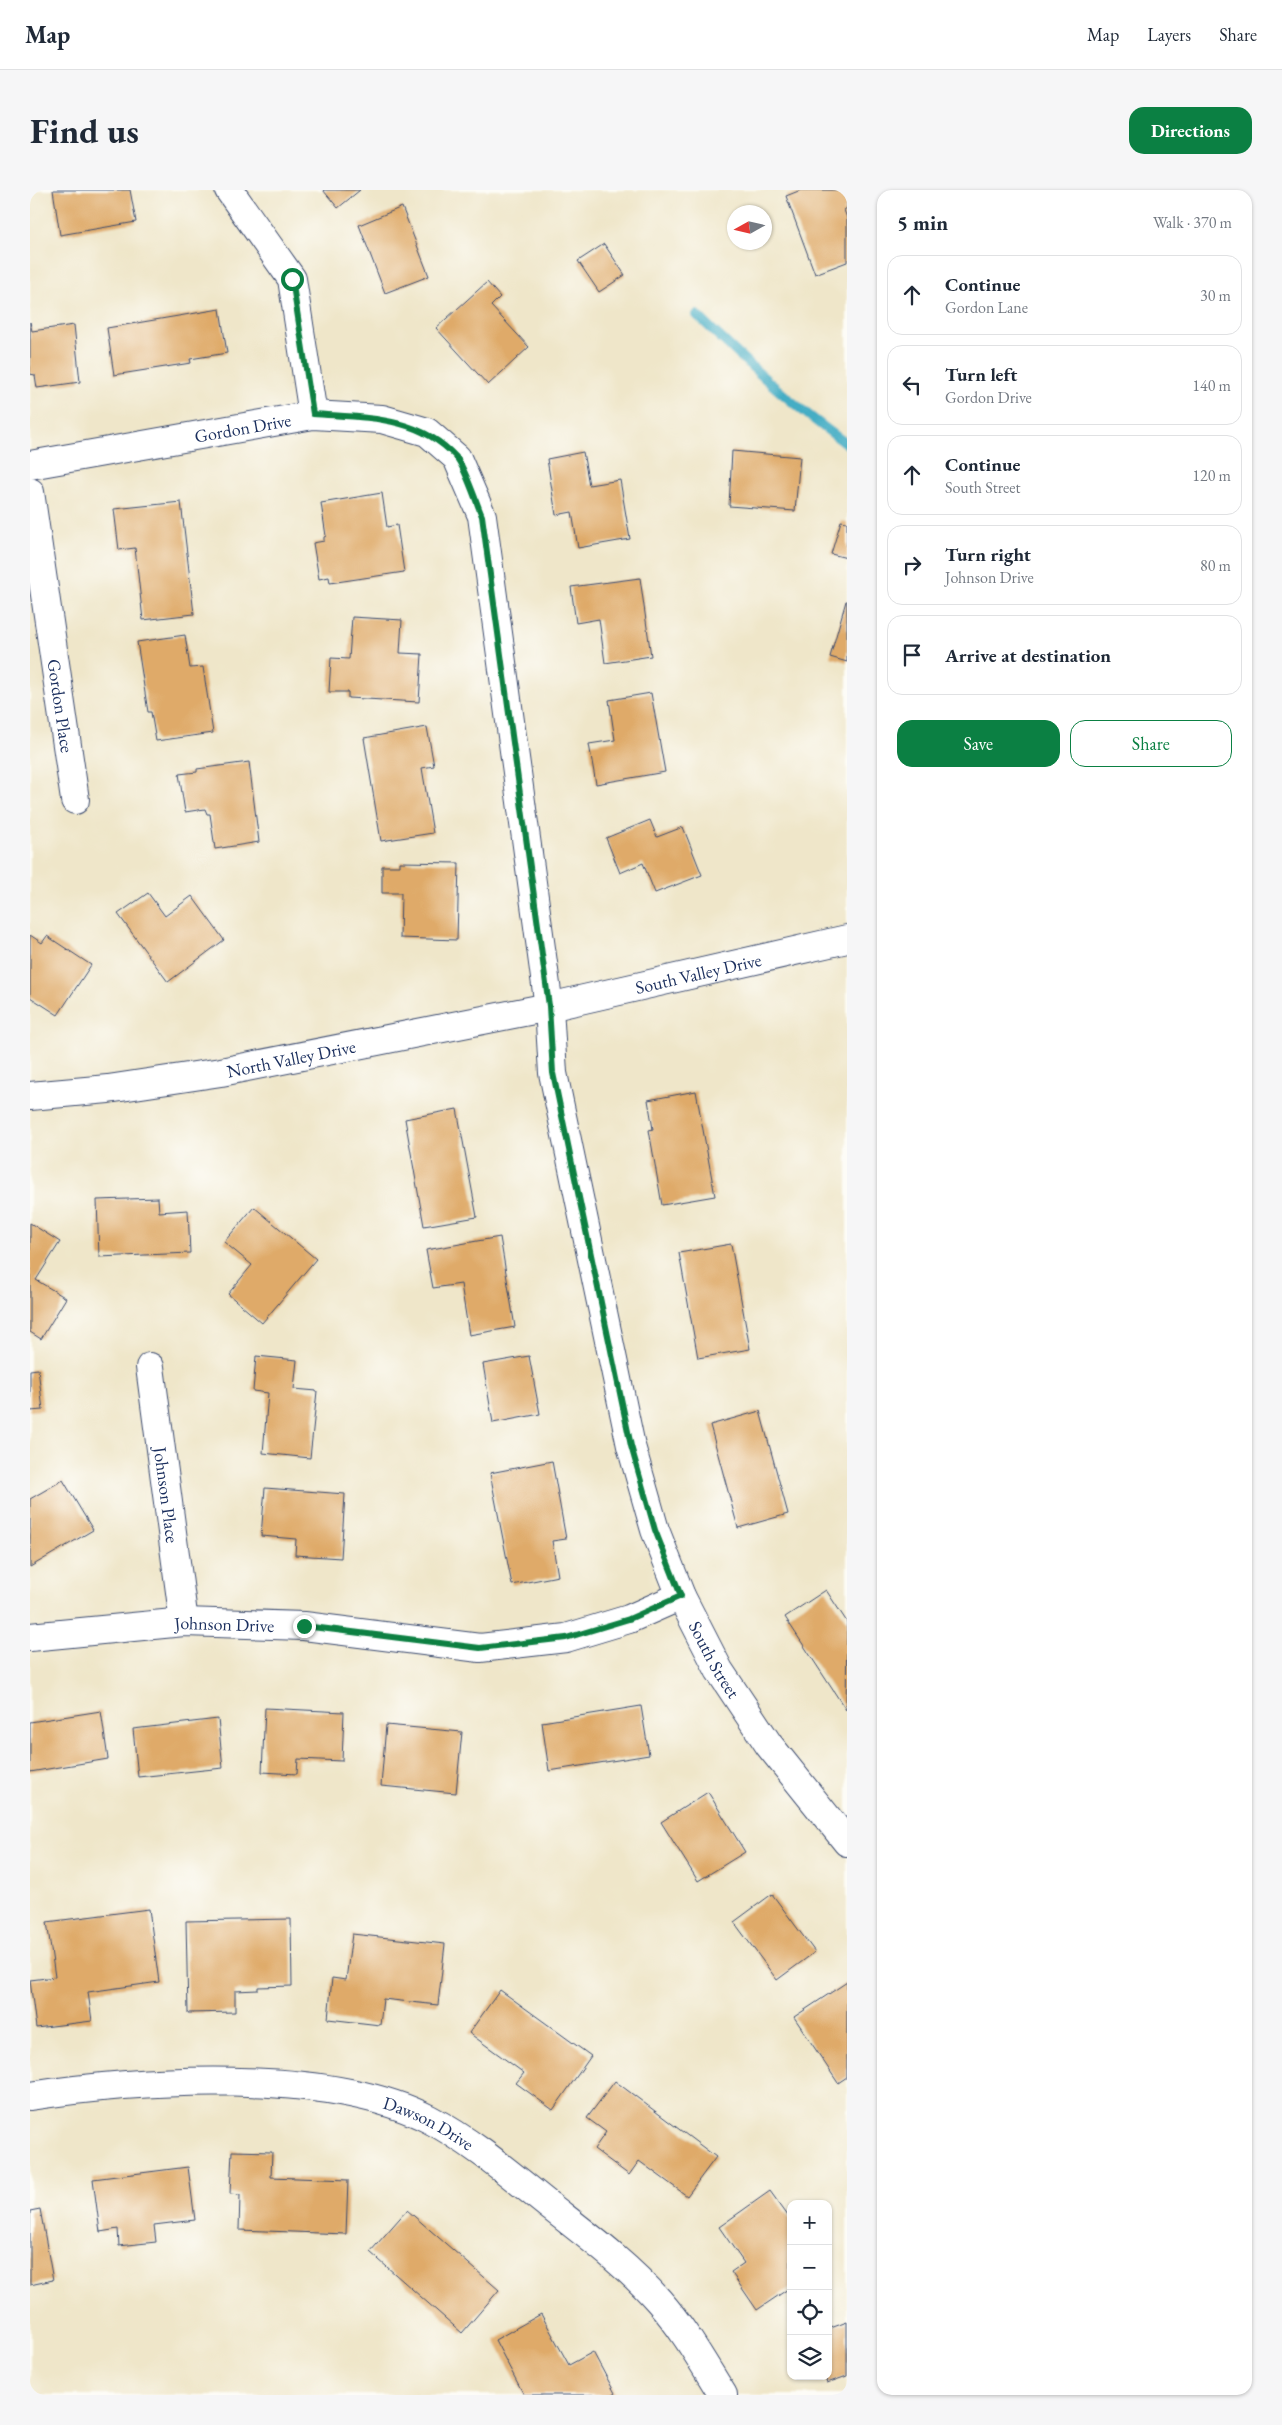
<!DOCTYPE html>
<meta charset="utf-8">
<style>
body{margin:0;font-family:"EB Garamond",serif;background:#f6f6f7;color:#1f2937}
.controls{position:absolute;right:15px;bottom:15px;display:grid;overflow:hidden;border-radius:10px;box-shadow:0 1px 4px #0004}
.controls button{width:45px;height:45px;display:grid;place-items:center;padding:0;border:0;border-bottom:1px solid #e0e1e3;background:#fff;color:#1f2937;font:25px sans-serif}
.compass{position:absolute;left:697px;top:15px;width:45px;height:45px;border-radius:50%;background:#fff;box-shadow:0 1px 4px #0004;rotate:262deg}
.stop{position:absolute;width:15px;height:15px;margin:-11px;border:4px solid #0b8043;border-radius:50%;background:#fff}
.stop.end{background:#0b8043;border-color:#fff;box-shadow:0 1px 5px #0008}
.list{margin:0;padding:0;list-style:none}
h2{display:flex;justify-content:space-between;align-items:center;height:65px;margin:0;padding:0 20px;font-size:21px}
h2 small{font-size:16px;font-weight:400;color:#747a83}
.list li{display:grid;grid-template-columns:32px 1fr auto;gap:15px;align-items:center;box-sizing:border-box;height:80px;margin:0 10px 10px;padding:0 10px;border:1px solid #e0e1e3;border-radius:15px}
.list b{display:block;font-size:19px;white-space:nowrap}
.list p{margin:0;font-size:16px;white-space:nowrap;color:#747a83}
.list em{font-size:16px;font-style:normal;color:#747a83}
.actions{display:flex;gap:10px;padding:15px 20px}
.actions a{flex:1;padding:11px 0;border:1px solid #0b8043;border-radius:15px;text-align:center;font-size:18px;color:#0b8043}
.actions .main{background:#0b8043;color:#fff}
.icon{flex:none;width:28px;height:28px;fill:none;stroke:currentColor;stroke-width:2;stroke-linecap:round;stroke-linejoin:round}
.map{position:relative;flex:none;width:817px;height:2205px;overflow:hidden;border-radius:15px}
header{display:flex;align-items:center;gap:30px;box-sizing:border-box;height:70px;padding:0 25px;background:#fff;border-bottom:1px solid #e0e1e3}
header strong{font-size:24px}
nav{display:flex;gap:28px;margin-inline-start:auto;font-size:18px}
.intro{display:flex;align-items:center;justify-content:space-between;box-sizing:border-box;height:120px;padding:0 30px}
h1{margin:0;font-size:35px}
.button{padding:12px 22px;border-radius:15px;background:#0b8043;color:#fff;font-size:18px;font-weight:700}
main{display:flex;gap:30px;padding:0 30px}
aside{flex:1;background:#fff;border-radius:15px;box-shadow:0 1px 4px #0004}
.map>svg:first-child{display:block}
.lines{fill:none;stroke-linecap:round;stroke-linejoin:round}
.stream{stroke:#44adc4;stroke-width:10}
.building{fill:#dfaa69}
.minor-casing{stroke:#3b4a6e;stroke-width:30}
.minor{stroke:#fff;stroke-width:28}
.route{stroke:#0b8043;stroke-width:6}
.labels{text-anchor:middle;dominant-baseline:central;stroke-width:4;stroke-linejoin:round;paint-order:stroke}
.street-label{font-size:18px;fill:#1b2f5e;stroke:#fdfcf7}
</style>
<header>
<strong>Map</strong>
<nav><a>Map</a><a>Layers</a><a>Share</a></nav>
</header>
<div class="intro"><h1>Find us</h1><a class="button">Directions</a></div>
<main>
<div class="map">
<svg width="817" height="2205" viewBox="0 0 817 2205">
<rect width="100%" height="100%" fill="#fdfcf7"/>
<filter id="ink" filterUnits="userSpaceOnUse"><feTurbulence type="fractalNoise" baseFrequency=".02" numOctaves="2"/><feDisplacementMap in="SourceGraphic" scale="10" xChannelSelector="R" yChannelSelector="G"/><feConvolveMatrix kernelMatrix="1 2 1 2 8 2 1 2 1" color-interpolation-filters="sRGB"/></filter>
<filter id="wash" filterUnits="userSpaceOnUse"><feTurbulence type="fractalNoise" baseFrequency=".0096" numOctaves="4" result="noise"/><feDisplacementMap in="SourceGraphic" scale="20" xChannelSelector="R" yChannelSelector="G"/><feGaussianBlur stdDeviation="1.12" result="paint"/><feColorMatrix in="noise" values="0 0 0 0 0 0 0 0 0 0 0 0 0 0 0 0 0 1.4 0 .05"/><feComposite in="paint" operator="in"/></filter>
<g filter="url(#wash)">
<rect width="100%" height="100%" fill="#efe6c9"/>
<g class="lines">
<path class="stream" d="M667 125C714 171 764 217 817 254"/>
</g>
<g id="blocks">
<g class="building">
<path d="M23 0H100L106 32 30 45Z"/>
<path d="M293 0H330L308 18Z"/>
<path d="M771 0H817V18L814 20 817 28V72L785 84 756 6Z"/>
<path d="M372 17 399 86 355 103 329 35Z"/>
<path d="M574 54 595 85 569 102 548 71Z"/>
<path d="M457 92 470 107 461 116 499 157 458 195 406 138Z"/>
<path d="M190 119 197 163 160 169 161 173 84 185 77 138Z"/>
<path d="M0 132 2 141 44 135 50 192 7 198 5 185 0 184Z"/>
<path d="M702 261 770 267 765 321 699 316Z"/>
<path d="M553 262 559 295 590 290 600 349 548 358 542 322 526 325 517 269Z"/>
<path d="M352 303 357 337 367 335 374 382 300 393 299 387 289 389 283 353 294 351V347L296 346 291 313Z"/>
<path d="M151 312 164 424 113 430 105 358 89 360 84 319Z"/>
<path d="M811 331 817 332V368L801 364Z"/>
<path d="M610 388 621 466 575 473 569 429 546 433 541 397Z"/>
<path d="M816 411H817V472L800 467Z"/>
<path d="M322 427 372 430 370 463 392 464 389 512 318 508V502H299L301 468 319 469Z"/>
<path d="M155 445 160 478 173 477 183 543 126 551 121 522H118L107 452Z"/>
<path d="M621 503 635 582 566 594 559 554 585 550 579 510Z"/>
<path d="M397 537 404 576 392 578 403 643 351 651 334 548Z"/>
<path d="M219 572 229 652 185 659 180 624H177L175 619 155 622 149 584 167 582V579Z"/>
<path d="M620 630 627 647 653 637 672 685 625 703 613 673 590 683 576 648Z"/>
<path d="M370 672 429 673 427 750 370 748 371 703H352V676H370Z"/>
<path d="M118 703 135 726 162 706 194 750 138 792 88 724Z"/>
<path d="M0 745 12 753 17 746 61 775 28 825 0 807Z"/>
<path d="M666 901 685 1006 632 1015 619 940 623 939 618 910Z"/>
<path d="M427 919 447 1027 394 1036 375 929Z"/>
<path d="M128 1008 129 1022 158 1020 160 1063 69 1067 67 1010Z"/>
<path d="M224 1017 286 1069 232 1133 198 1104 222 1075 194 1052Z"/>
<path d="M0 1033 30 1052 6 1090 36 1108 11 1149 0 1142Z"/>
<path d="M470 1047 485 1137 439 1145 431 1094 403 1098 396 1060Z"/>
<path d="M701 1054 720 1159 668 1168 649 1063Z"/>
<path d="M226 1166 267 1170 264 1199 287 1201 280 1268 233 1263 238 1203 223 1201Z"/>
<path d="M499 1166 510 1224 463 1233 453 1174Z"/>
<path d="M8 1179 13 1220 0 1221V1180Z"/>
<path d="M730 1221 758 1324 708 1338 680 1235Z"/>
<path d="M522 1271 536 1349 522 1351 528 1386 482 1395 460 1283Z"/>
<path d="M33 1290 63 1340 0 1377V1309Z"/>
<path d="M235 1298 315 1304 311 1368 265 1365 266 1349 231 1346Z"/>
<path d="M796 1400 817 1432 816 1520 755 1427Z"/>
<path d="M611 1516 619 1565 519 1581 512 1532Z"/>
<path d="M235 1518 314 1522 312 1571 268 1569 267 1584 232 1582Z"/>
<path d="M71 1521 78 1569 0 1582V1532Z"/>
<path d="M188 1529 193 1578 108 1587 103 1539Z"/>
<path d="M356 1535 432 1542 426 1603 351 1596Z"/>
<path d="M678 1602 715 1662 668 1691 631 1632Z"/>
<path d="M742 1704 785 1762 747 1790 704 1732Z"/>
<path d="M119 1719 129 1792 58 1802 62 1831 6 1838 0 1790 25 1787 17 1732Z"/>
<path d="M261 1729 262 1796 228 1797V1800L205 1801V1822L158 1823 156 1731Z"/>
<path d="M322 1744 415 1754 408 1815 353 1809 350 1835 298 1829 302 1788 316 1790Z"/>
<path d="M817 1792V1887L808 1893 764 1827Z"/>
<path d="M470 1800 561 1866 523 1920 486 1893 494 1883 439 1843Z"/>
<path d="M585 1891 686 1967 657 2006 609 1971 599 1985 564 1959 576 1942 557 1928Z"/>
<path d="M202 1961 242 1962 241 1987 318 1990 316 2044 209 2040 210 2005 200 2004Z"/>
<path d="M158 1977 165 2030 124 2035 126 2052 89 2056 88 2039 70 2042 63 1989Z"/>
<path d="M740 2001 761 2030V2097L727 2120 701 2082 714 2073 689 2037Z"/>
<path d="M10 2019 23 2090 0 2095V2021Z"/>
<path d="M377 2020 469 2100 432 2143 340 2062Z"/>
<path d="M511 2124 539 2175 563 2162 586 2205H494L465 2150Z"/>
<path d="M817 2132V2186L797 2193 795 2186H798V2139Z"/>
</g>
</g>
</g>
<g filter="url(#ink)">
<use href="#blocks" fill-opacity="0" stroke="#3b4a6e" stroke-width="1"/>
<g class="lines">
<g class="minor-casing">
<g id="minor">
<path d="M199 0 262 89 283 225"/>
<path id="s1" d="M0 275 283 225 352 229 397 242 427 268 452 326 519 817 523 883 601 1256 625 1340 651 1406 689 1480 739 1555 817 1652"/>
<path id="s2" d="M0 302 45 610"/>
<path id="s3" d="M0 906 78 899 191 882 519 817 817 749"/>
<path id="s4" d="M120 1177 154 1432"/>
<path id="s5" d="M0 1447 154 1432 274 1436 450 1458 536 1448 599 1429 651 1406"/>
<path id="s6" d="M0 1906C111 1889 297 1877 399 1929 443 1952 482 1986 521 2017 558 2046 597 2075 629 2111 654 2139 673 2173 693 2205"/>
</g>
</g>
<use href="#minor" class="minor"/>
</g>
</g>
<g class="lines" filter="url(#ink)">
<path class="route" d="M262 89 283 224C334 228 388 225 426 267 435 277 446 312 452 326L519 816 523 883 601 1256 625 1340 651 1406 599 1429 536 1448 450 1458 274 1436"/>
</g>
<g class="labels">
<g class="street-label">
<text stroke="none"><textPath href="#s1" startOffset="216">Gordon Drive</textPath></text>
<text stroke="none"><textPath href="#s2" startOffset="216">Gordon Place</textPath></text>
<text stroke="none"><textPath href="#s3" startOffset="680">South Valley Drive</textPath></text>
<text stroke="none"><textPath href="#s3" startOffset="264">North Valley Drive</textPath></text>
<text stroke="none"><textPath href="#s4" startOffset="129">Johnson Place</textPath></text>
<text stroke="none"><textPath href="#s5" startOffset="195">Johnson Drive</textPath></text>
<text stroke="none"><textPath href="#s1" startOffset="1679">South Street</textPath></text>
<text stroke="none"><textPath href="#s6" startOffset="406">Dawson Drive</textPath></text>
</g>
</g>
</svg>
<div class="controls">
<button>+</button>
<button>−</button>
<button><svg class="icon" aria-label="locate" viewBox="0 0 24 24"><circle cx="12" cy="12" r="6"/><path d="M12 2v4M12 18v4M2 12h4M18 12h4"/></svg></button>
<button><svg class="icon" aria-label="layers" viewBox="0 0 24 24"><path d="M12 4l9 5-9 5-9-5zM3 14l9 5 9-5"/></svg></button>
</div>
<svg class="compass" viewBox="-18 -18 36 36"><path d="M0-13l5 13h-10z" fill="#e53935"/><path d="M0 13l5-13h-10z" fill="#747a83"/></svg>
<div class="stop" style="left:262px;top:89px"></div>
<div class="stop end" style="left:274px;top:1436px"></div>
</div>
<aside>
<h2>5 min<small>Walk · 370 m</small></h2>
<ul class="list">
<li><svg class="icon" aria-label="ahead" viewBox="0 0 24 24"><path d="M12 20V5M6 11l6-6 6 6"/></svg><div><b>Continue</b><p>Gordon Lane</p></div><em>30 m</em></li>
<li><svg class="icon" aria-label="left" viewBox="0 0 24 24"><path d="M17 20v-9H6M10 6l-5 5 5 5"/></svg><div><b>Turn left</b><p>Gordon Drive</p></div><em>140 m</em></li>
<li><svg class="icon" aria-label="ahead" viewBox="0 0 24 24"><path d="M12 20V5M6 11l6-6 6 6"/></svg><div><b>Continue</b><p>South Street</p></div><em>120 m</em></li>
<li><svg class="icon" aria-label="right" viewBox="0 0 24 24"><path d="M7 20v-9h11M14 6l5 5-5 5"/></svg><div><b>Turn right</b><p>Johnson Drive</p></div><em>80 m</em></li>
<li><svg class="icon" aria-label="arrive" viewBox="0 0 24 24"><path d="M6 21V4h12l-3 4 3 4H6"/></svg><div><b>Arrive at destination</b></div></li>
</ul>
<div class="actions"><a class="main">Save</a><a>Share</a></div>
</aside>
</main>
